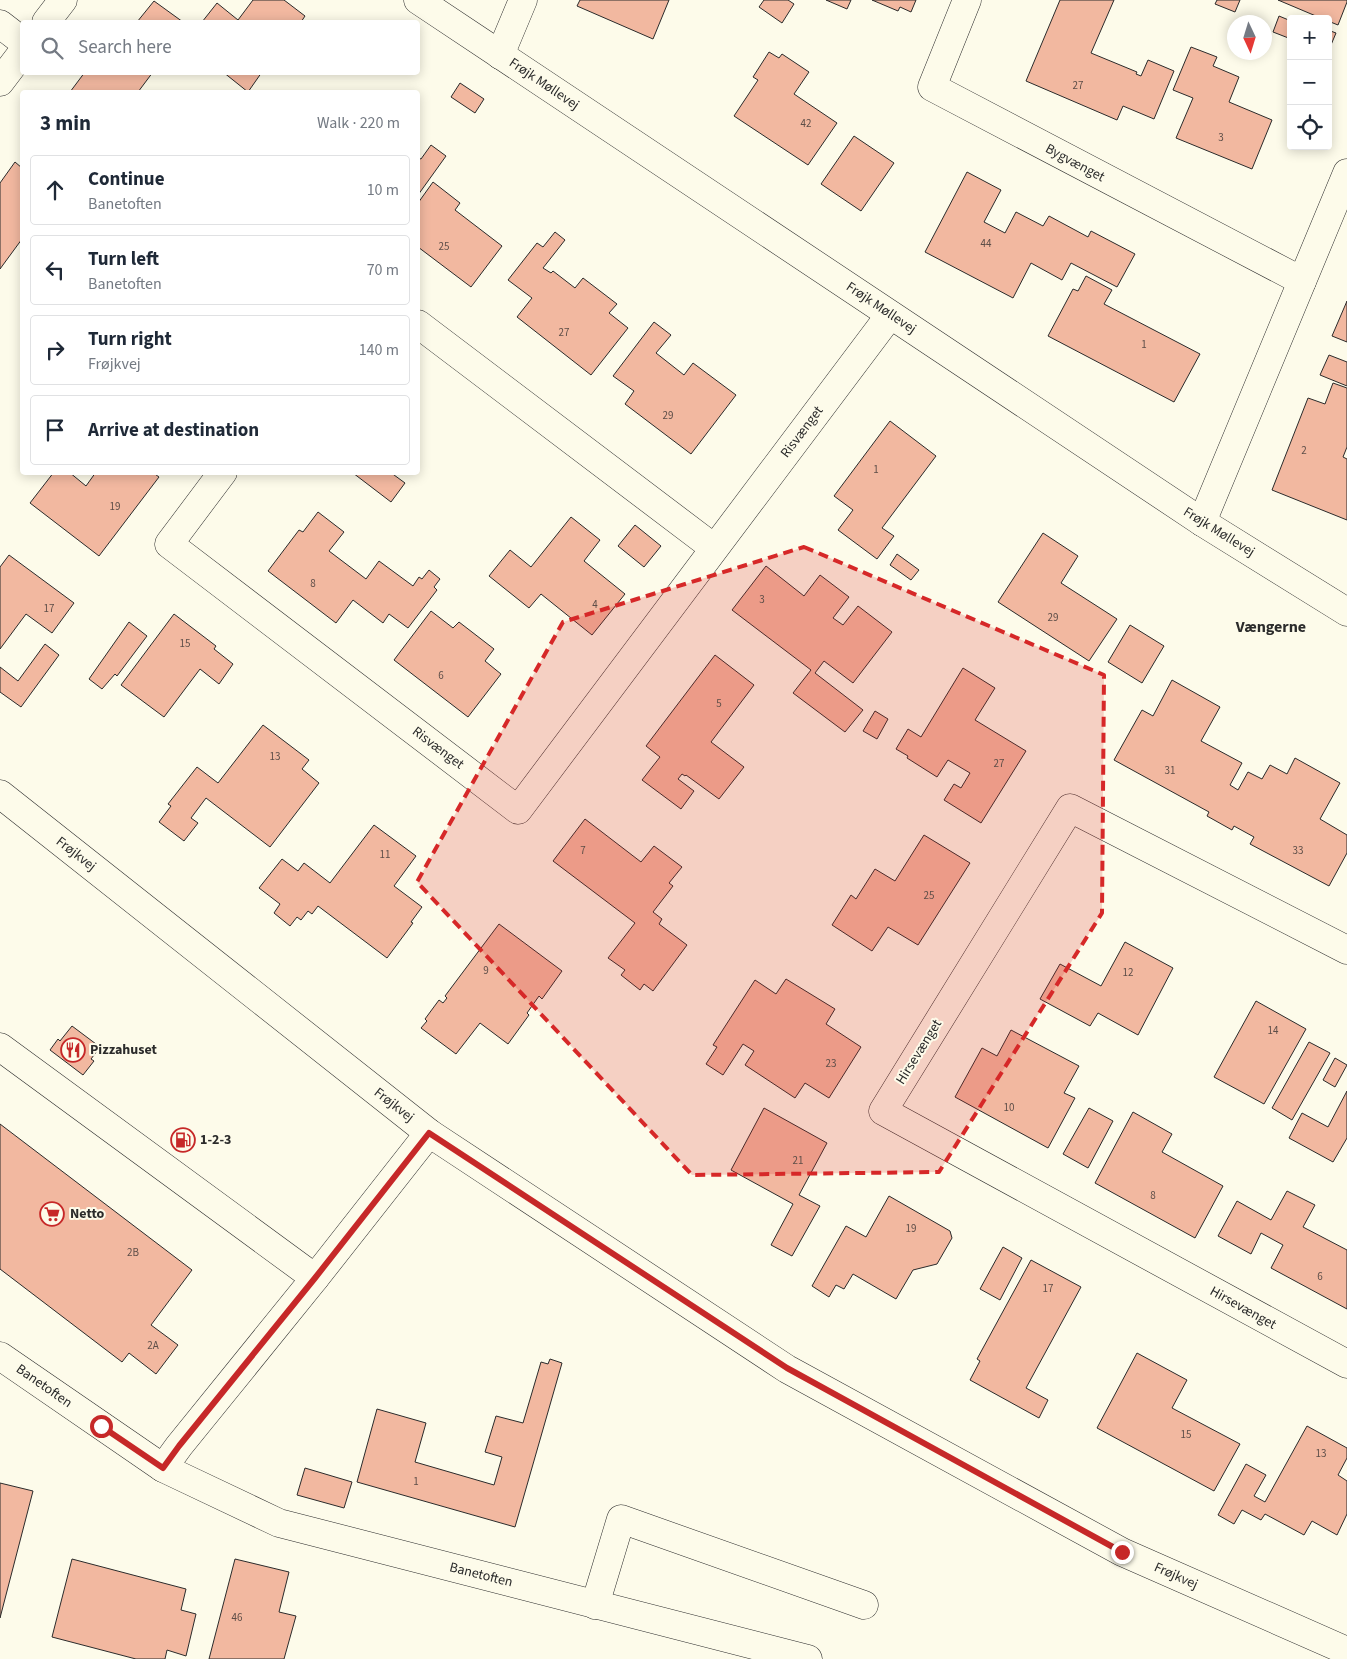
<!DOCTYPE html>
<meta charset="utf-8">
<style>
body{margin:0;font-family:"Source Sans 3",sans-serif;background:#f6f6f7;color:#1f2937}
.controls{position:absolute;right:15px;top:15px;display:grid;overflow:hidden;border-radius:5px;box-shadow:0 2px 12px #0003}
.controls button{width:45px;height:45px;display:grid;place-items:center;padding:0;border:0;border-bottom:1px solid #e0e1e3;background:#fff;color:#1f2937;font:25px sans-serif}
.compass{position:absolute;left:1227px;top:15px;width:45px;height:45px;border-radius:50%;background:#fff;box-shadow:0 2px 12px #0003;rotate:176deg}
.stop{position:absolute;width:15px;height:15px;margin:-11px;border:4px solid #c62828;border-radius:50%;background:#fff}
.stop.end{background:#c62828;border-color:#fff;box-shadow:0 1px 5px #0008}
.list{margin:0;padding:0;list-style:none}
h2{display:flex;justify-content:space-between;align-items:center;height:65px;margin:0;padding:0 20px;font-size:21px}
h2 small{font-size:16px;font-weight:400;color:#747a83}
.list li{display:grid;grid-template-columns:32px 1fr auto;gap:15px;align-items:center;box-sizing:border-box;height:70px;margin:0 10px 10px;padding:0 10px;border:1px solid #e0e1e3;border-radius:5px}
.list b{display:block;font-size:19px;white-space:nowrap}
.list p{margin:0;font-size:16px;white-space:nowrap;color:#747a83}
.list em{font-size:16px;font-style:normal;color:#747a83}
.icon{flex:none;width:28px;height:28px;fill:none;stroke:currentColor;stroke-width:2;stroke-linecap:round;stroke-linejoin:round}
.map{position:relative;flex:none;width:1347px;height:1659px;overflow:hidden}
.search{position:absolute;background:#fff;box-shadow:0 2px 12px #0003;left:20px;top:20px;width:400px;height:55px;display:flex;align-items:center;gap:12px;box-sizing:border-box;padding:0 18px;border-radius:5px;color:#747a83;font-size:19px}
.panel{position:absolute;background:#fff;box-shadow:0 2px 12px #0003;left:20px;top:90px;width:400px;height:385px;border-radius:5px}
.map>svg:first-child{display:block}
.building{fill:#f2b8a0;stroke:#2b2b2b}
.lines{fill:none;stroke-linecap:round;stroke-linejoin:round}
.minor-casing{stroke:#2b2b2b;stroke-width:29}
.minor{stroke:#fdfbea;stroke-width:28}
.route{stroke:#c62828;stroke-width:6}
.marked{fill:#d62828;fill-opacity:0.2;stroke:#d62828;stroke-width:4;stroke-dasharray:10 6;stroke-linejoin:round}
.labels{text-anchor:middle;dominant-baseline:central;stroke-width:4;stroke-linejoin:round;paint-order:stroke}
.number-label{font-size:11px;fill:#5d4e48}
.street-label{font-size:14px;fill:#2b2b2b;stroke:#fdfbea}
.poi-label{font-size:14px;font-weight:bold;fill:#2b2b2b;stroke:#fdfbea;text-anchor:start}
.quarter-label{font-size:16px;font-weight:bold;fill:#2b2b2b;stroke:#fdfbea}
</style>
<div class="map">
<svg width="1347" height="1659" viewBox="0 0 1347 1659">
<rect width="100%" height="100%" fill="#fdfbea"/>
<g class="building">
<path d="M253 0H284L305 16 301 22H202L217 3 238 20Z"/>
<path d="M580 0H669L653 39 577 6Z"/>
<path d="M764 0H788L794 4 782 23 759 7Z"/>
<path d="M826 0H851L847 9Z"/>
<path d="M872 0H916L911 12 900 7 898 11Z"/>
<path d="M1060 0H1114L1091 53 1137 72 1136 74 1141 76 1148 60 1174 71 1154 119 1123 106 1117 120 1026 81Z"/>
<path d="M1217 0H1240L1235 12 1215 4Z"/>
<path d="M1278 0H1347V2L1338 25 1328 21V19H1323Z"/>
<path d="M154 1 183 22H137Z"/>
<path d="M1279 16 1291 21V39L1273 32Z"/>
<path d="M1328 30 1336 33 1328 52Z"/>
<path d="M1191 47 1217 57 1213 66 1239 77 1229 102 1272 120 1252 169 1176 138 1193 98 1173 90Z"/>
<path d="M769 52 779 58 782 54 809 72 794 94 837 123 808 165 734 116 758 80 753 77Z"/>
<path d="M85 72H153L138 92H70Z"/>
<path d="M223 72H262L248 92Z"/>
<path d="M460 83 484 99 475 113 451 97Z"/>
<path d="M854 136 894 163 861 211 821 184Z"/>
<path d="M431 145 446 156 418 195V158L421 159Z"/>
<path d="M15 162 22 168V239L0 269V183Z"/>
<path d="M967 172 1001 190 984 222 1005 233 1016 212 1043 226 1049 216 1088 237 1091 231 1135 254 1117 287 1071 263 1062 280 1031 263 1013 298 925 252Z"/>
<path d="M433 182 460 203 455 210 502 246 471 287 418 247V203Z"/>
<path d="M555 232 565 240 543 268 551 273 553 271 575 288 583 278 617 304 609 313 628 328 591 375 517 317 532 298 508 280 537 243 543 247Z"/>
<path d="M1086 276 1112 290 1104 304 1200 354 1174 402 1048 336 1073 289 1078 291Z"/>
<path d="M1347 301V342L1332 336Z"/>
<path d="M654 322 671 335 656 353 684 375 693 363 736 395 691 454 625 404 634 391 613 376Z"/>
<path d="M1329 355 1347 362V386L1320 375Z"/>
<path d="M1333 383 1347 388V447L1343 457 1347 459V520L1272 490 1308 398 1325 404Z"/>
<path d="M890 421 936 456 882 528 894 536 877 559 838 530 853 510 834 496Z"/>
<path d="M54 472H69L86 486 96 472H152L159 477 99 556 30 503Z"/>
<path d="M354 472H390L405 483 391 502 353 473Z"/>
<path d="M318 512 344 532 329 551 366 579 379 561 413 586 419 577 422 579 429 570 440 579 434 587 437 590 408 628 389 614 383 623 353 600 336 623 268 571 299 530 303 532Z"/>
<path d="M571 517 600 540 584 561 625 594 592 635 541 594 529 608 489 576 510 550 531 567Z"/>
<path d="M635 525 661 546 644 567 618 546Z"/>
<path d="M1043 533 1078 556 1061 583 1117 619 1089 661 998 602Z"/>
<path d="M897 554 919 570 911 580 890 565Z"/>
<path d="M9 555 74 603 52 633 26 614 0 649V567Z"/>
<path d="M766 566 804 596 820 575 849 597 833 618 843 625 858 606 892 632 853 683 824 661 815 673 863 710 845 732 793 693 811 670 732 610Z"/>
<path d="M431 611 453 628 459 622 494 649 485 661 501 674 468 717 394 660Z"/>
<path d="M174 614 216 646 214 649 233 664 219 684 200 669 164 717 121 685Z"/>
<path d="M129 622 147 636 117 676 115 674 102 689 89 679Z"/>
<path d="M1130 625 1164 646 1142 683 1108 662Z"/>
<path d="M45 644 59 655 21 707 0 692V667L18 681Z"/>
<path d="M715 655 754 685 711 742 744 767 719 799 686 775 685 776 682 774 678 779 694 791 681 809 642 780 660 757 646 746Z"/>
<path d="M963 668 995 688 975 720 1026 751 981 823 944 800 954 784 961 788 970 773 948 760 937 777 907 758 908 756 896 749 908 729 921 737Z"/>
<path d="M1172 680 1220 707 1201 741 1242 763 1230 785 1238 790 1248 772 1262 779 1270 765 1287 774 1295 758 1340 783 1320 819 1347 835V853L1329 886 1250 844 1254 837 1234 826 1232 830 1207 816 1209 812 1114 760 1142 710 1153 716Z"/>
<path d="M875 711 888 719 877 739 863 731Z"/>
<path d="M263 725 309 760 302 769 319 783 270 847 206 798 191 818 198 823 184 841 159 822 171 806 168 804 197 767 218 783Z"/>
<path d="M585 819 641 862 654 846 682 867 669 883 673 886 653 912 662 919 659 924 687 945 653 991 644 984 640 990 621 975 625 970 608 958 635 923 553 861Z"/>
<path d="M374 825 416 856 394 886 422 907 411 922 413 923 387 958 318 906 312 914 308 911 301 920 297 917 290 926 274 913 280 904 259 888 282 859 298 871 304 863 330 883Z"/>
<path d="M924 835 970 863 918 945 888 927 872 951 832 925 851 895 856 899 875 869 895 881Z"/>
<path d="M499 924 562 971 542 999 539 996 527 1013 529 1015 508 1044 480 1023 456 1054 421 1028 427 1021 425 1019 439 1000 443 1003 447 998 445 996Z"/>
<path d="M1125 942 1173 968 1138 1035 1098 1013 1090 1026 1040 999 1060 964 1101 986Z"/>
<path d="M786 979 835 1009 826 1024 861 1047 829 1098 805 1083 795 1098 745 1065 754 1051 743 1044 723 1075 706 1064 717 1047 713 1045 755 980 776 994Z"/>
<path d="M1256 1001 1306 1029 1264 1104 1214 1077Z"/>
<path d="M72 1026 100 1047 91 1059 94 1061 83 1075 50 1050 58 1039 60 1041Z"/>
<path d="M1011 1030 1079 1066 1064 1093 1075 1098 1048 1148 955 1097 982 1048 997 1056Z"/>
<path d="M1309 1042 1330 1053 1292 1120 1272 1108Z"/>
<path d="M1335 1058 1347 1065 1335 1087 1323 1080Z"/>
<path d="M1347 1091V1138L1333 1162 1289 1138 1302 1113 1328 1127Z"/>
<path d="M764 1108 827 1143 799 1195 820 1206 792 1256 771 1245 793 1204 731 1170Z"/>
<path d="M1089 1108 1113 1121 1088 1168 1063 1154Z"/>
<path d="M1133 1112 1172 1134 1162 1152 1223 1186 1195 1238 1095 1183Z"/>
<path d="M0 1124 192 1270 151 1325 178 1345 156 1374 129 1353 122 1362 0 1269Z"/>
<path d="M1287 1191 1315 1205 1303 1227 1347 1250V1309L1271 1268 1283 1245 1261 1233 1251 1254 1218 1236 1237 1201 1271 1220Z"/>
<path d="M889 1196 950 1231 952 1238 937 1264 913 1270 896 1299 853 1274 844 1289 836 1285 829 1297 812 1286 846 1226 866 1237Z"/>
<path d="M1003 1247 1022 1258 1000 1300 980 1289Z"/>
<path d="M1031 1260 1081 1287 1026 1388 1048 1400 1039 1418 970 1380 980 1361 977 1359Z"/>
<path d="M1137 1353 1187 1380 1172 1408 1240 1444 1214 1491 1097 1428Z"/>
<path d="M550 1359 562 1363 515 1527 357 1482 377 1409 426 1423 415 1462 494 1485 502 1457 485 1452 496 1416 523 1423 541 1362 548 1364Z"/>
<path d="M1307 1426 1347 1448V1458L1338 1475 1347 1481V1514L1337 1535 1312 1521 1304 1535 1265 1514 1261 1520 1242 1510 1234 1524 1218 1515 1246 1464 1266 1475 1254 1496 1265 1502Z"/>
<path d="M305 1468 352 1482 344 1508 297 1495Z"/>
<path d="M0 1483 33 1491 0 1618Z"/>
<path d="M72 1559 186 1589 181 1610 196 1614 186 1656 167 1650 165 1659H136L52 1637Z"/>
<path d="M235 1559 289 1572 279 1612 296 1616 284 1659H209Z"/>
</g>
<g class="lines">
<g class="minor-casing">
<g id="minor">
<path d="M418 0 1202 522 1347 612"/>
<path d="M967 0 932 87 1302 281"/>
<path d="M46 22 63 0"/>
<path d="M0 24 22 41"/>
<path d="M500 55 523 0"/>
<path d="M0 82 22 53"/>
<path d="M418 324 714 548"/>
<path d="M223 472 169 544 518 810 890 315"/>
<path d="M1202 522 1347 173"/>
<path d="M0 794 429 1133 787 1369 1122 1552 1347 1651"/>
<path d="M1347 950 1070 808 883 1111 1347 1364"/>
<path d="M0 1047 315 1278"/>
<path d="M0 1356 163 1468 279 1523 808 1659"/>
<path d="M163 1468 179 1446 315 1278 429 1133"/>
<path d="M595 1605 621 1519 864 1605"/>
</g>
</g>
<use href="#minor" class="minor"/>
</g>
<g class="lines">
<path class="route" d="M101 1426 163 1468 179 1446 315 1278 429 1133 787 1368 1122 1552"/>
</g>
<path class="marked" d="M804 547 1104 675 1102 913 939 1172 692 1175 417 882 563 622Z"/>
<defs>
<g id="restaurant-ring" transform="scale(1.25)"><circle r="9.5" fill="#fdfbea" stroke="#c62828" stroke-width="1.5"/><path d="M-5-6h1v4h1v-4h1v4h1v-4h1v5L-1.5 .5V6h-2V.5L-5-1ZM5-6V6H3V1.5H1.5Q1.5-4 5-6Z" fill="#c62828"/></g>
<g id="fuel-ring" transform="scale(1.25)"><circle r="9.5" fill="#fdfbea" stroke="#c62828" stroke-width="1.5"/><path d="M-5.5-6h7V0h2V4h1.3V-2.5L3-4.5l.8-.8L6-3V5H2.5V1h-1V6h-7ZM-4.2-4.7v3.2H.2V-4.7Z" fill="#c62828"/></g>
<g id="supermarket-ring" transform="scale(1.25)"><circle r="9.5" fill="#fdfbea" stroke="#c62828" stroke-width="1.5"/><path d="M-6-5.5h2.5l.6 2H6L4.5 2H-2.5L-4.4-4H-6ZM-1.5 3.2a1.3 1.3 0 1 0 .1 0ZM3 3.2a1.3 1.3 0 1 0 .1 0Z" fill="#c62828"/></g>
</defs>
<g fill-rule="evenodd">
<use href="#restaurant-ring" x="73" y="1050"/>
<use href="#fuel-ring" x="183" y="1140"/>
<use href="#supermarket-ring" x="52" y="1214"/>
</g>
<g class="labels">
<g class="number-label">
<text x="1078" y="85">27</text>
<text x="806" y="123">42</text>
<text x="1221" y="137">3</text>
<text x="986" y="243">44</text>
<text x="444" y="246">25</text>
<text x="564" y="332">27</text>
<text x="1144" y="344">1</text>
<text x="668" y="415">29</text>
<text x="1304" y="450">2</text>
<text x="876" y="469">1</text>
<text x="115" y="506">19</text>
<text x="313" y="583">8</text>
<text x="762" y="599">3</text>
<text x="595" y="604">4</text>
<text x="49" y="608">17</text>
<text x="1053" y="617">29</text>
<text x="185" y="643">15</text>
<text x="441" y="675">6</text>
<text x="719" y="703">5</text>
<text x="275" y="756">13</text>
<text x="999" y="763">27</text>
<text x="1170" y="770">31</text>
<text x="583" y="850">7</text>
<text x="1298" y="850">33</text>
<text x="385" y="854">11</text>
<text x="929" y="895">25</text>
<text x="486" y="970">9</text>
<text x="1128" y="972">12</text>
<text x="1273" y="1030">14</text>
<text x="831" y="1063">23</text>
<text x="1009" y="1107">10</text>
<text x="798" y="1160">21</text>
<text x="1153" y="1195">8</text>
<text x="911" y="1228">19</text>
<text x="133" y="1252">2B</text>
<text x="1320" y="1276">6</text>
<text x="1048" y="1288">17</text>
<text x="153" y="1345">2A</text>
<text x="1186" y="1434">15</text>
<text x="1321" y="1453">13</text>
<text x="416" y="1481">1</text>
<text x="237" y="1617">46</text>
</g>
<g class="street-label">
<text transform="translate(544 84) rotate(34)">Frøjk Møllevej</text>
<text transform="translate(1075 163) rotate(28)">Bygvænget</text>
<text transform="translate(881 308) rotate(34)">Frøjk Møllevej</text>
<text transform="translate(802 432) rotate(-53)">Risvænget</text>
<text transform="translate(1219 532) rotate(32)">Frøjk Møllevej</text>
<text transform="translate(438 748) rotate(37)">Risvænget</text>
<text transform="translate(76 854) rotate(38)">Frøjkvej</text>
<text transform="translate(919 1052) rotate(-58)">Hirsevænget</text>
<text transform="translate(394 1105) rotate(38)">Frøjkvej</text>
<text transform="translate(1243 1308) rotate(29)">Hirsevænget</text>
<text transform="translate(44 1386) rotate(35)">Banetoften</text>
<text transform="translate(481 1575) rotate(14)">Banetoften</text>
<text transform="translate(1176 1576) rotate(24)">Frøjkvej</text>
</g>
<g class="poi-label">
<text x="90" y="1050">Pizzahuset</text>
<text x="200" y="1140">1-2-3</text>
<text x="70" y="1214">Netto</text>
</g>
<g class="quarter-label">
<text x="1271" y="627">Vængerne</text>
</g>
</g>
</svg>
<div class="controls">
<button>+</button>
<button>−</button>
<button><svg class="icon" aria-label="locate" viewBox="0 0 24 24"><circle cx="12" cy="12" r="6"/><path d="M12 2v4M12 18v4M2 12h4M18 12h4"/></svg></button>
</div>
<svg class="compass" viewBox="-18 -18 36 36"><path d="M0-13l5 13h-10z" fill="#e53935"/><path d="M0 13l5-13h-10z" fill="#747a83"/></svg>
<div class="stop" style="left:101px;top:1426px"></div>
<div class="stop end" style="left:1122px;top:1552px"></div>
<div class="search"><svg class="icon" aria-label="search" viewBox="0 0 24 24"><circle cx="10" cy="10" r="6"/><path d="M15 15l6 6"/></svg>Search here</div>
<section class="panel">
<h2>3 min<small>Walk · 220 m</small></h2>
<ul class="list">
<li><svg class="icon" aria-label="ahead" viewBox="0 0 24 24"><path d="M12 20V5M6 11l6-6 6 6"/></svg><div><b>Continue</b><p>Banetoften</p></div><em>10 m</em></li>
<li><svg class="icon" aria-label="left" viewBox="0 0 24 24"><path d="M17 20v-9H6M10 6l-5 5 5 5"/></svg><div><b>Turn left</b><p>Banetoften</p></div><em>70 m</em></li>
<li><svg class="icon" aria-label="right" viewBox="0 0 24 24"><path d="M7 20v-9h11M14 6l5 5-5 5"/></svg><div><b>Turn right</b><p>Frøjkvej</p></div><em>140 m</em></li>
<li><svg class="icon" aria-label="arrive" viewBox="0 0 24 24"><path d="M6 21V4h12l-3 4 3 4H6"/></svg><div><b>Arrive at destination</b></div></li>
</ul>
</section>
</div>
